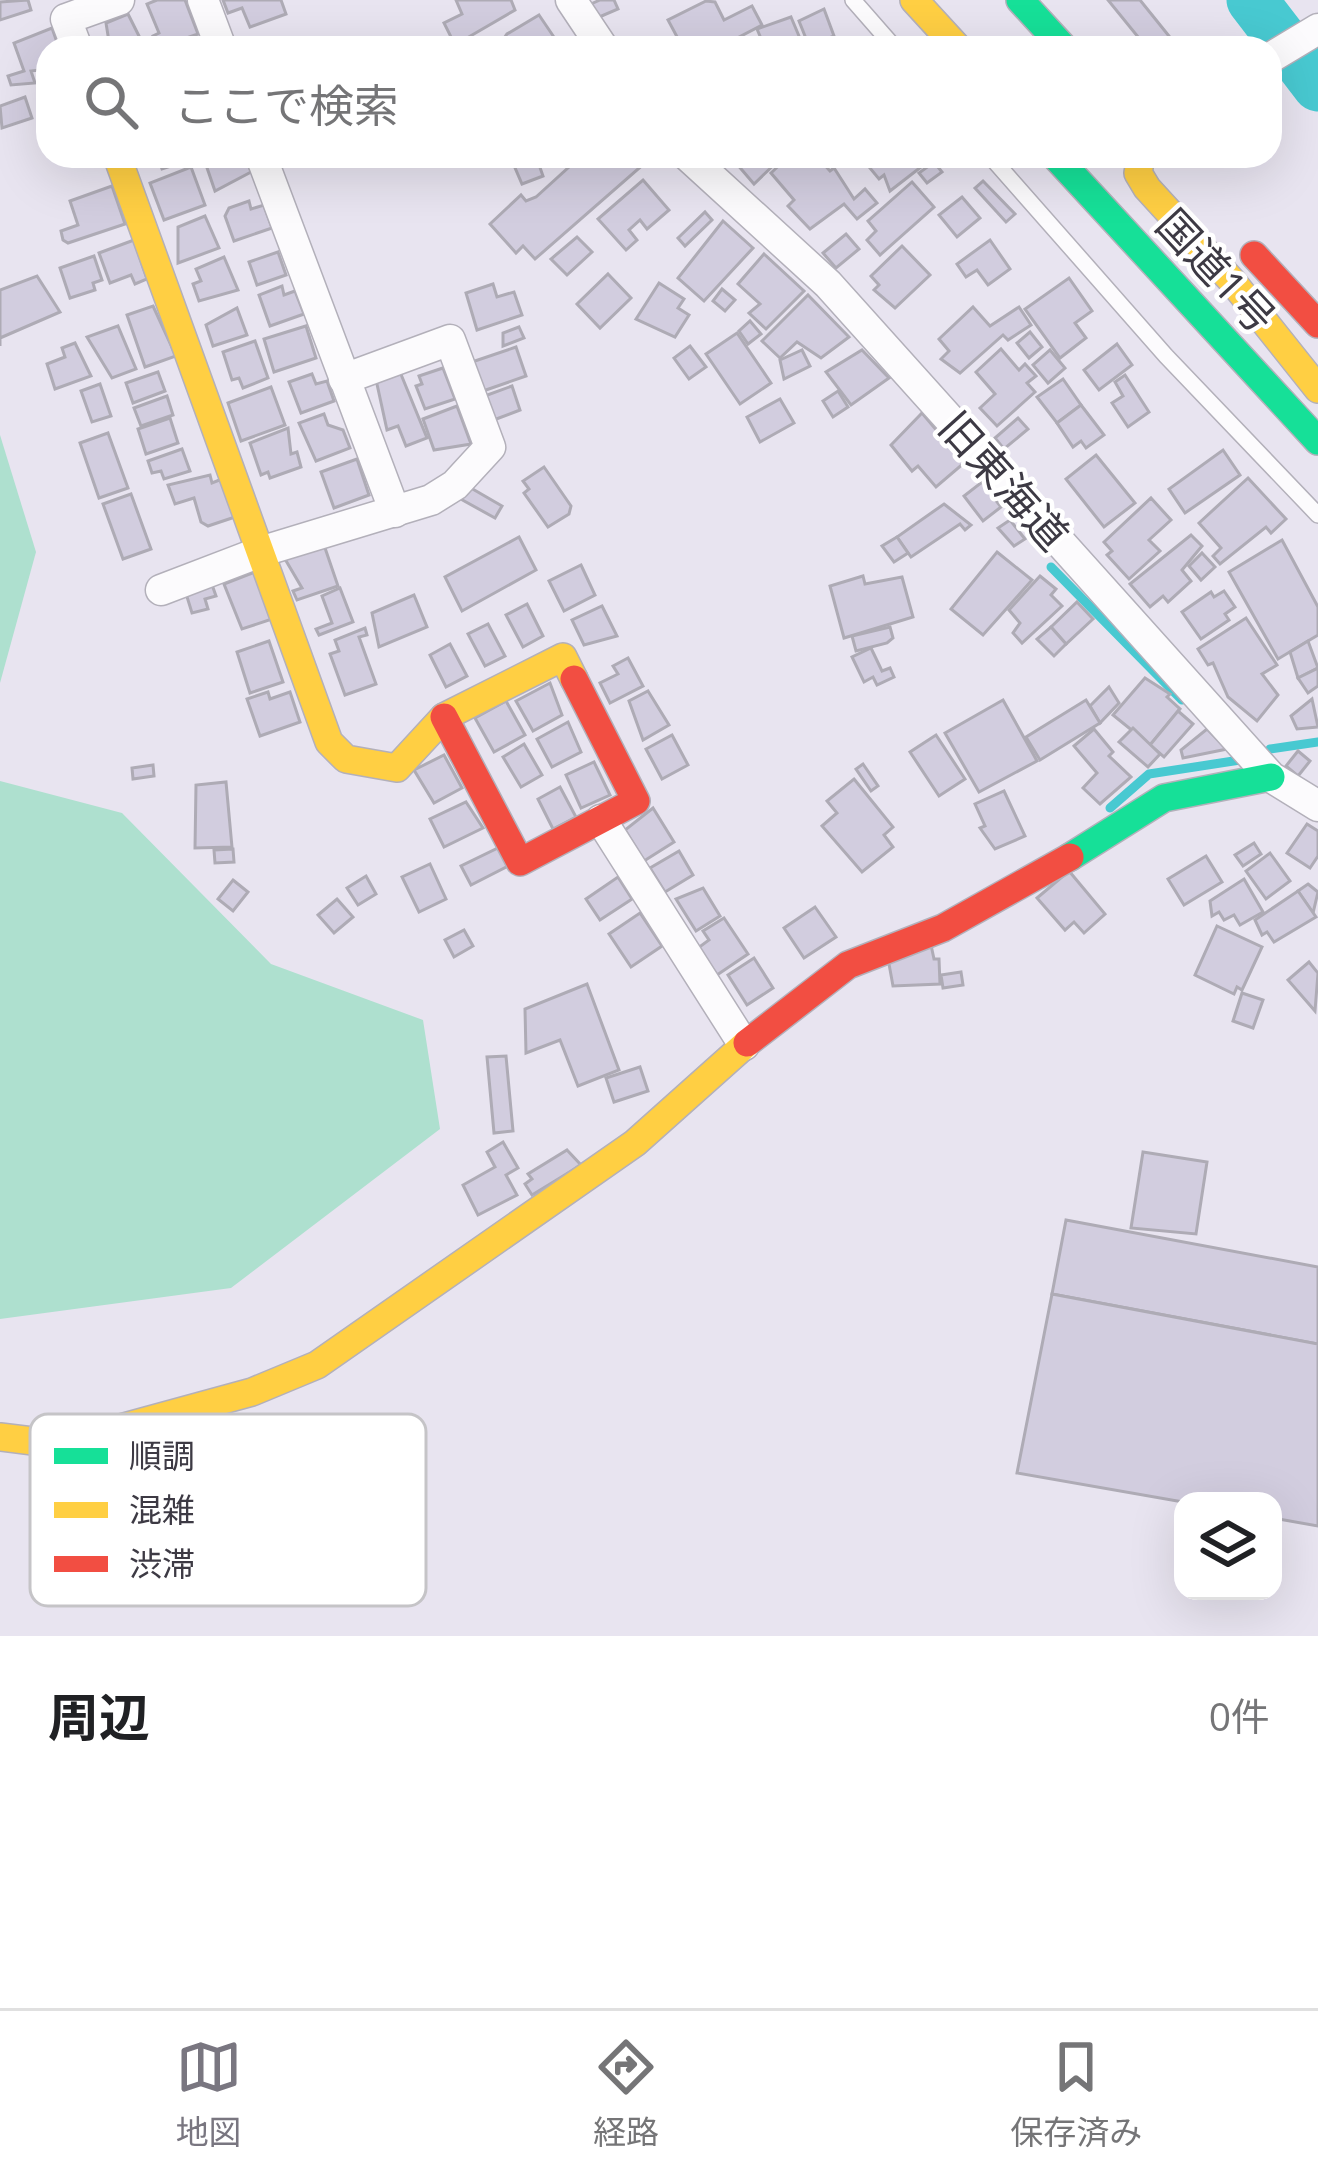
<!DOCTYPE html>
<html lang="ja">
<meta charset="utf-8">
<style>
body{margin:0;font-family:"Open Sans","Noto Sans JP",sans-serif;background:#f6f6f6;color:#202124}
.controls{position:absolute;right:36px;bottom:36px;display:grid;overflow:hidden;border-radius:24px;box-shadow:0 12px 48px #0002}
.controls button{width:108px;height:108px;display:grid;place-items:center;padding:0;border:0;border-bottom:3px solid #e0e0e0;background:#fff;color:#202124;font:60px sans-serif}
.list{margin:0;padding:0;list-style:none}
h2{display:flex;justify-content:space-between;align-items:center;height:156px;margin:0;padding:0 48px;font-size:51px}
h2 small{font-size:39px;font-weight:400;color:#757577}
.icon{flex:none;width:66px;height:66px;fill:none;stroke:currentColor;stroke-width:2;stroke-linecap:round;stroke-linejoin:round}
.map{position:relative;flex:none;width:1318px;height:1636px;overflow:hidden}
.search{position:absolute;background:#fff;box-shadow:0 12px 48px #0002;left:36px;right:36px;top:36px;height:132px;display:flex;align-items:center;gap:30px;box-sizing:border-box;padding:0 42px;border-radius:36px;color:#757577;font-size:45px}
.sheet{height:372px;background:#fff}
nav{display:flex;justify-content:space-around;align-items:center;box-sizing:border-box;height:168px;border-top:3px solid #e0e0e0;background:#fff;font-size:33px;color:#757577}
nav a{display:grid;justify-items:center;gap:6px}
nav .on{color:#797680}
.map>svg:first-child{display:block}
.green{fill:#aee0cf}
.lines{fill:none;stroke-linecap:round;stroke-linejoin:round}
.stream{stroke:#48c9d1;stroke-width:9}
.river{stroke:#48c9d1;stroke-width:51}
.building{fill:#d2cddf;stroke:#aeabb5;stroke-width:3}
.lane-casing{stroke:#b3b0ba;stroke-width:18}
.street-casing{stroke:#b3b0ba;stroke-width:33}
.fast-casing{stroke:#b3b0ba;stroke-width:30}
.slow-casing{stroke:#b3b0ba;stroke-width:30}
.jam-casing{stroke:#b3b0ba;stroke-width:30}
.lane{stroke:#fcfbfd;stroke-width:15}
.street{stroke:#fcfbfd;stroke-width:30}
.fast{stroke:#16e098;stroke-width:27}
.slow{stroke:#ffcf43;stroke-width:27}
.jam{stroke:#f24e42;stroke-width:27}
.labels{text-anchor:middle;dominant-baseline:central;stroke-width:9;stroke-linejoin:round;paint-order:stroke}
.street-label{font-size:42px;fill:#3d3a44;stroke:#fff}
.key{fill:#fff;stroke:#c5c4c7;stroke-width:3}
.key-label{font-size:33px;fill:#3d3a44}
</style>
<div class="map">
<svg width="1318" height="1636" viewBox="0 0 1318 1636">
<rect width="100%" height="100%" fill="#e8e4f0"/>
<g class="green">
<path d="M0 435 36 552 0 683Z"/>
<path d="M0 781 122 813 271 964 423 1020 440 1129 231 1288 0 1319Z"/>
</g>
<g class="lines">
<g class="stream">
<path d="M1051 567 1182 700"/>
<path d="M1270 749 1318 742"/>
<path d="M1110 808 1149 774 1240 760"/>
</g>
<path class="river" d="M1252 0 1318 86"/>
</g>
<g class="building">
<path d="M28 0 31 10 0 20V2Z"/>
<path d="M157 0H185L198 34 158 48 153 36 159 33 147 4Z"/>
<path d="M223 0H281L286 14 250 27 242 8 228 13Z"/>
<path d="M456 0H511L515 10 455 45 444 23 462 14Z"/>
<path d="M600 0H614L618 9 597 18 591 4Z"/>
<path d="M1108 0H1140L1177 46 1147 48Z"/>
<path d="M706 1 715 2 724 20 752 6 762 25 718 48H683L668 20Z"/>
<path d="M824 9 834 36 809 46 799 21Z"/>
<path d="M128 14 145 48H110L106 23Z"/>
<path d="M539 15 560 46 507 48 502 41 507 34Z"/>
<path d="M791 17 804 48H765L757 29Z"/>
<path d="M52 28 59 48H48V69L31 71 35 83 11 85 8 76 24 71 14 43Z"/>
<path d="M25 97 32 118 2 128 0 106Z"/>
<path d="M157 156H188L190 160 162 169Z"/>
<path d="M211 156H246L251 172 215 191 204 159Z"/>
<path d="M510 156H542L537 159 543 176 522 184Z"/>
<path d="M595 156H653L535 259 523 246 516 253 490 224 521 195 526 201 536 197 579 158 585 165Z"/>
<path d="M730 156H783L754 184Z"/>
<path d="M789 156H826L821 161 830 171 834 168 854 199 865 189 877 203 857 219 844 204 810 229 788 206 794 200 771 173Z"/>
<path d="M860 156H926L930 160 890 191 884 175 879 179Z"/>
<path d="M934 162 942 172 927 183 919 173Z"/>
<path d="M191 167 205 205 164 220 150 183Z"/>
<path d="M643 180 669 210 647 229 640 220 629 230 637 240 626 250 598 219Z"/>
<path d="M983 181 1015 214 1006 222 975 188Z"/>
<path d="M912 182 934 207 880 255 867 240 876 231 868 221Z"/>
<path d="M112 186 125 224 68 243 63 240 61 231 78 225 70 201Z"/>
<path d="M962 197 980 218 957 237 939 215Z"/>
<path d="M249 201 251 209 264 205 272 228 234 241 225 216 229 208Z"/>
<path d="M705 212 712 220 685 246 678 238Z"/>
<path d="M205 216 219 248 178 263V227Z"/>
<path d="M723 221 753 248 704 301 678 278Z"/>
<path d="M846 234 859 249 836 268 823 253Z"/>
<path d="M577 237 592 252 567 275 551 259Z"/>
<path d="M134 240 147 279 135 284 131 275 110 283 99 253Z"/>
<path d="M990 240 1010 269 988 285 977 270 966 277 957 264Z"/>
<path d="M902 246 930 275 895 308 874 290 879 285 871 276Z"/>
<path d="M278 252 286 275 257 285 249 262Z"/>
<path d="M764 254 804 291 766 329 749 313 760 304 738 284Z"/>
<path d="M94 256 102 280 93 283 95 290 70 298 60 268Z"/>
<path d="M224 257 238 290 199 301 193 284 201 281 196 269Z"/>
<path d="M608 274 631 298 600 328 577 304Z"/>
<path d="M37 276 60 312 0 338V346V290Z"/>
<path d="M1069 278 1092 311 1075 323 1086 338 1060 358 1025 309Z"/>
<path d="M659 283 684 299 678 308 689 315 675 337 636 319Z"/>
<path d="M493 284 497 297 514 292 522 315 477 330 466 293Z"/>
<path d="M282 286 284 295 295 291 304 314 270 326 259 295Z"/>
<path d="M722 289 735 300 725 311 713 301Z"/>
<path d="M808 295 849 337 821 358 797 342 780 358 762 341Z"/>
<path d="M153 306 176 356 145 367 127 315Z"/>
<path d="M973 307 990 326 1019 307 1031 325 1008 340 1003 335 960 373 941 359 949 351 939 339Z"/>
<path d="M237 308 247 335 213 346 206 325Z"/>
<path d="M750 321 761 334 748 344 739 331Z"/>
<path d="M118 326 136 369 112 378 87 337Z"/>
<path d="M306 326 316 358 274 372 264 339Z"/>
<path d="M519 327 524 338 503 346V333Z"/>
<path d="M1030 332 1042 347 1029 358 1017 343Z"/>
<path d="M737 333 771 383 740 404 706 354Z"/>
<path d="M255 341 268 378 243 388 239 378 232 380 223 352Z"/>
<path d="M75 343 91 376 55 389 47 364 65 357 62 348Z"/>
<path d="M1117 344 1132 365 1099 390 1084 370Z"/>
<path d="M690 346 706 367 689 379 674 358Z"/>
<path d="M516 347 526 376 483 391 472 362Z"/>
<path d="M1001 349 1019 370 1025 364 1036 376 1027 383 1035 392 997 426 980 408 995 394 976 372Z"/>
<path d="M802 350 810 366 784 379 780 360Z"/>
<path d="M862 350 889 378 851 405 826 372Z"/>
<path d="M1050 350 1065 368 1048 383 1033 365Z"/>
<path d="M398 367 427 438 406 446 398 426 387 430 375 375Z"/>
<path d="M443 368 455 399 425 409 416 386 422 384 419 376Z"/>
<path d="M158 372 165 391 133 403 126 383Z"/>
<path d="M312 374 316 384 327 381 334 401 301 413 289 382Z"/>
<path d="M1125 375 1149 412 1128 427 1112 403 1123 396 1115 382Z"/>
<path d="M1063 379 1081 405 1057 423 1037 397Z"/>
<path d="M100 384 111 416 92 422 81 391Z"/>
<path d="M512 386 520 410 491 421 482 397Z"/>
<path d="M271 387 285 425 241 441 228 403Z"/>
<path d="M838 391 848 407 833 417 823 401Z"/>
<path d="M167 396 173 415 141 426 134 408Z"/>
<path d="M780 399 794 423 760 442 747 417Z"/>
<path d="M1081 405 1104 435 1086 448 1081 441 1073 447 1057 423Z"/>
<path d="M457 406 471 444 434 450 423 419Z"/>
<path d="M922 413 964 463 936 487 918 466 912 471 891 445Z"/>
<path d="M324 414 328 425 343 430 350 448 316 461 299 423Z"/>
<path d="M170 418 178 443 146 454 138 429Z"/>
<path d="M1018 418 1028 429 1004 449 995 438Z"/>
<path d="M288 428 291 454 297 452 301 467 270 478 268 472 261 475 250 443Z"/>
<path d="M108 433 128 488 99 498 80 443Z"/>
<path d="M182 449 190 471 164 479 161 471 152 473 148 461Z"/>
<path d="M1223 450 1240 475 1185 513 1169 489Z"/>
<path d="M1096 455 1135 503 1104 527 1066 479Z"/>
<path d="M357 459 369 495 334 508 321 472Z"/>
<path d="M544 467 571 506 569 514 548 527 524 493 529 489 523 481Z"/>
<path d="M210 475 212 483 222 479 235 517 208 526 201 522 194 498 175 504 168 485Z"/>
<path d="M1248 478 1286 519 1271 533 1266 527 1220 564 1213 556 1221 548 1199 523Z"/>
<path d="M982 482 1001 507 983 521 964 496Z"/>
<path d="M464 484 502 506 495 518 457 497Z"/>
<path d="M131 494 151 549 123 559 103 504Z"/>
<path d="M1151 498 1171 520 1149 540 1160 551 1129 579 1107 555 1112 551 1104 542Z"/>
<path d="M944 504 971 525 965 530 960 524 911 557 897 537Z"/>
<path d="M1010 520 1025 539 1014 546 998 528Z"/>
<path d="M1191 535 1202 546 1182 570 1191 581 1168 602 1163 596 1150 607 1130 584Z"/>
<path d="M519 537 536 570 462 611 445 577Z"/>
<path d="M897 537 908 553 894 562 882 546Z"/>
<path d="M1282 540 1318 607V635L1278 659 1229 572Z"/>
<path d="M324 545 338 586 297 600 293 591 302 588 285 559Z"/>
<path d="M997 552 1032 580 983 635 951 609Z"/>
<path d="M1202 553 1215 567 1201 580 1189 566Z"/>
<path d="M581 565 595 595 564 611 549 581Z"/>
<path d="M258 571 275 618 242 629 224 584Z"/>
<path d="M863 576 865 584 902 577 913 617 844 638 830 586Z"/>
<path d="M1040 576 1056 589 1051 595 1062 606 1022 643 1013 633 1020 623 1009 610Z"/>
<path d="M210 579 216 596 205 599 208 609 192 613 184 587Z"/>
<path d="M340 588 353 622 319 635 316 629 332 623 322 596Z"/>
<path d="M1224 591 1235 607 1225 614 1229 620 1201 639 1182 612 1211 592 1214 597Z"/>
<path d="M414 595 427 627 379 647 372 613Z"/>
<path d="M1077 602 1093 619 1066 644 1051 627Z"/>
<path d="M527 604 543 636 523 647 506 615Z"/>
<path d="M602 606 617 636 584 645 572 620Z"/>
<path d="M1246 618 1277 665 1262 674 1278 695 1257 721 1228 697 1213 663 1208 665 1198 649Z"/>
<path d="M488 624 505 656 485 666 468 634Z"/>
<path d="M890 627 893 638 887 643 856 651 852 636Z"/>
<path d="M1051 627 1066 644 1054 656 1037 639Z"/>
<path d="M365 628 367 635 359 637 376 684 345 695 330 654 339 651 335 640Z"/>
<path d="M269 641 283 682 250 693 237 652Z"/>
<path d="M1308 641 1318 668 1298 678 1290 652Z"/>
<path d="M450 644 467 676 446 687 430 655Z"/>
<path d="M871 648 882 671 890 668 894 677 877 685 873 677 864 682 852 657Z"/>
<path d="M628 658 643 686 610 703 600 683 618 674 613 666Z"/>
<path d="M1318 668V686L1308 693 1298 678Z"/>
<path d="M1145 678 1170 694 1167 697 1180 709 1150 745 1113 715Z"/>
<path d="M550 683 562 715 533 731 516 701Z"/>
<path d="M1109 687 1119 703 1100 723 1090 706Z"/>
<path d="M648 691 669 725 643 740 629 701Z"/>
<path d="M268 692 270 699 290 692 300 722 260 736 247 699Z"/>
<path d="M1312 699 1318 727 1297 729 1291 716Z"/>
<path d="M1003 700 1037 761 979 792 945 733Z"/>
<path d="M1086 700 1100 723 1040 760 1026 737Z"/>
<path d="M506 701 525 735 494 752 475 718Z"/>
<path d="M1178 711 1193 724 1164 757 1150 745Z"/>
<path d="M568 722 581 752 552 767 537 739Z"/>
<path d="M1133 728 1160 754 1148 767 1119 742Z"/>
<path d="M1094 729 1113 752 1109 756 1131 777 1100 804 1083 788 1097 773 1074 746Z"/>
<path d="M1207 729 1227 749 1183 758 1181 750Z"/>
<path d="M672 735 688 765 662 779 646 749Z"/>
<path d="M936 735 965 779 939 796 910 752Z"/>
<path d="M524 744 542 775 521 787 503 757Z"/>
<path d="M1298 751 1310 761 1298 776 1286 766Z"/>
<path d="M444 755 462 788 434 803 414 770Z"/>
<path d="M594 762 610 795 581 808 566 775Z"/>
<path d="M863 764 878 786 871 791 856 769Z"/>
<path d="M153 765 154 776 133 779 132 768Z"/>
<path d="M854 779 893 827 884 835 893 847 862 872 822 826 837 813 827 801Z"/>
<path d="M226 782 232 847 195 848 196 785Z"/>
<path d="M560 787 576 817 553 829 538 799Z"/>
<path d="M1004 791 1025 836 995 849 980 828 985 826 975 804Z"/>
<path d="M466 802 483 828 444 847 430 819Z"/>
<path d="M653 808 674 842 644 861 625 830Z"/>
<path d="M1307 824 1318 831V856L1310 868 1287 853Z"/>
<path d="M1254 843 1261 854 1243 866 1235 855Z"/>
<path d="M500 847 510 865 471 885 461 866Z"/>
<path d="M233 849 234 862 215 863 214 850Z"/>
<path d="M679 851 693 875 665 892 650 868Z"/>
<path d="M1270 853 1290 881 1266 899 1246 871Z"/>
<path d="M1206 856 1222 882 1184 905 1168 879Z"/>
<path d="M430 864 446 899 419 912 402 877Z"/>
<path d="M1069 871 1105 914 1084 933 1074 922 1065 930 1037 898Z"/>
<path d="M366 876 376 894 358 905 347 888Z"/>
<path d="M618 877 632 899 600 920 586 899Z"/>
<path d="M1244 879 1263 912 1240 925 1234 915 1224 920 1219 912 1212 916 1210 901Z"/>
<path d="M233 880 248 892 233 911 218 899Z"/>
<path d="M1308 884 1318 892 1313 913 1298 891Z"/>
<path d="M703 888 720 916 696 931 676 899Z"/>
<path d="M1298 891 1316 917 1274 942 1267 932 1262 935 1255 920Z"/>
<path d="M337 899 353 917 334 933 318 915Z"/>
<path d="M815 907 836 937 804 958 784 928Z"/>
<path d="M640 913 662 946 631 967 609 934Z"/>
<path d="M724 918 748 954 717 975 698 948 709 940 703 931Z"/>
<path d="M1217 926 1262 947 1242 990 1237 987 1234 994 1195 975Z"/>
<path d="M464 930 473 946 454 957 445 940Z"/>
<path d="M931 945 934 959H939L940 984 893 986 887 953Z"/>
<path d="M754 958 773 988 747 1005 728 975Z"/>
<path d="M1309 962 1318 973 1315 1011 1288 980Z"/>
<path d="M961 972 963 985 943 988 941 975Z"/>
<path d="M587 984 619 1070 578 1086 560 1040 526 1053 525 1009Z"/>
<path d="M1242 993 1263 1000 1253 1028 1233 1021Z"/>
<path d="M506 1056 513 1131 494 1133 487 1057Z"/>
<path d="M640 1067 648 1091 614 1102 606 1078Z"/>
<path d="M503 1142 518 1168 506 1175 517 1195 478 1215 463 1185 495 1167 487 1152Z"/>
<path d="M567 1150 581 1165 532 1195 525 1184 532 1179 528 1174Z"/>
<path d="M1143 1152 1207 1162 1196 1234 1131 1228Z"/>
<path d="M1066 1220 1318 1267V1344L1052 1294Z"/>
<path d="M1052 1294 1318 1344V1526L1273 1518V1501L1183 1502 1017 1473Z"/>
</g>
<g class="lines">
<g class="lane-casing">
<g id="lane">
<path d="M853 0 895 48"/>
<path d="M990 156 1166 356 1318 515"/>
</g>
</g>
<g class="street-casing">
<g id="street">
<path d="M203 0 221 48"/>
<path d="M571 0 603 48"/>
<path d="M77 48 66 19 119 0"/>
<path d="M1270 58 1318 29"/>
<path d="M261 156 395 512"/>
<path d="M688 156 828 284 1271 777 1318 806"/>
<path d="M161 590 263 551 431 500 455 485 490 447 450 340 344 379"/>
<path d="M601 820 744 1045"/>
</g>
</g>
<g class="fast-casing">
<g id="fast">
<path d="M1020 0 1064 48"/>
<path d="M1055 156 1318 441"/>
<path d="M1070 857 1164 798 1271 777"/>
</g>
</g>
<g class="slow-casing">
<g id="slow">
<path d="M914 0 958 48"/>
<path d="M117 156 329 742 346 759 397 768 444 717 563 657 574 679"/>
<path d="M1141 156 1138 173 1147 188 1232 281 1318 389"/>
<path d="M0 1437 57 1444 84 1438 252 1392 317 1365 635 1143 747 1043"/>
</g>
</g>
<g class="jam-casing">
<g id="jam">
<path d="M1254 255 1318 324"/>
<path d="M444 717 520 862 636 801 574 679"/>
<path d="M747 1043 848 965 943 928 1070 857"/>
</g>
</g>
<use href="#lane" class="lane"/>
<use href="#street" class="street"/>
<use href="#fast" class="fast"/>
<use href="#slow" class="slow"/>
<use href="#jam" class="jam"/>
</g>
<g class="labels">
<g class="street-label">
<text transform="translate(1217 270) rotate(47)">国道1号</text>
<text transform="translate(1005 480) rotate(48)">旧東海道</text>
</g>
</g>
<rect x="30" y="1414" width="396" height="192" rx="18" class="key"/>
<rect x="54" y="1448" width="54" height="16" fill="#16e098"/>
<rect x="54" y="1502" width="54" height="16" fill="#ffcf43"/>
<rect x="54" y="1556" width="54" height="16" fill="#f24e42"/>
<g class="key-label">
<text x="129" y="1468">順調</text>
<text x="129" y="1522">混雑</text>
<text x="129" y="1576">渋滞</text>
</g>
</svg>
<div class="controls">
<button><svg class="icon" aria-label="layers" viewBox="0 0 24 24"><path d="M12 4l9 5-9 5-9-5zM3 14l9 5 9-5"/></svg></button>
</div>
<div class="search"><svg class="icon" aria-label="search" viewBox="0 0 24 24"><circle cx="10" cy="10" r="6"/><path d="M15 15l6 6"/></svg>ここで検索</div>
</div>
<section class="sheet">
<h2>周辺<small>0件</small></h2>
<ul class="list">
</ul>
</section>
<nav>
<a class="on"><svg class="icon" aria-label="map" viewBox="0 0 24 24"><path d="M3 6l6-2 6 2 6-2v14l-6 2-6-2-6 2zM9 4v14M15 6v14"/></svg>地図</a>
<a><svg class="icon" aria-label="directions" viewBox="0 0 24 24"><path d="M12 3l9 9-9 9-9-9zM9 14v-3h6M13 9l2 2-2 2"/></svg>経路</a>
<a><svg class="icon" aria-label="saved" viewBox="0 0 24 24"><path d="M7 4h10v16l-5-4-5 4z"/></svg>保存済み</a>
</nav>
